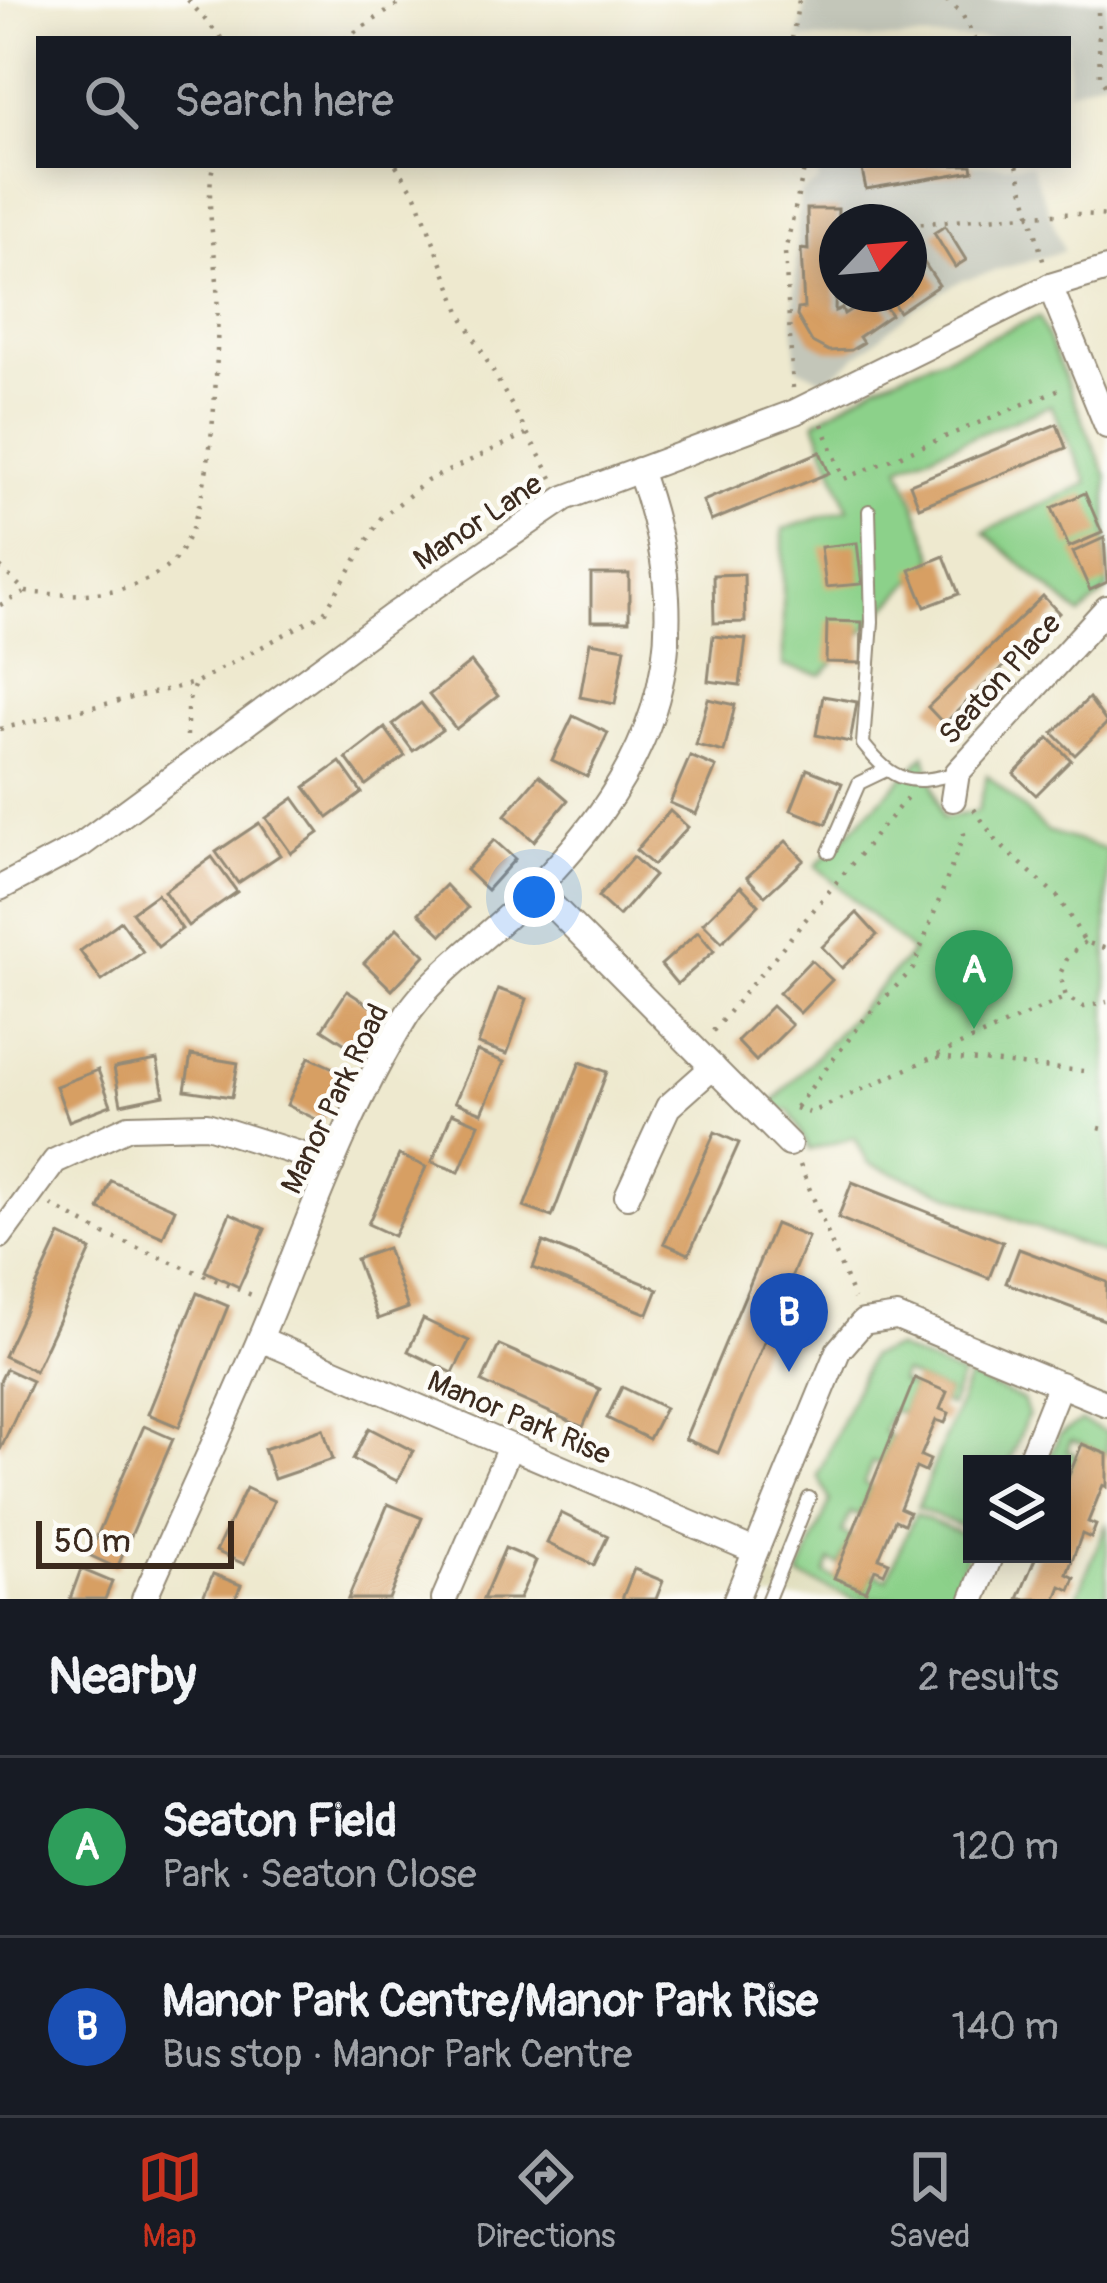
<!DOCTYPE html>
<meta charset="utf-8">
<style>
body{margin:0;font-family:Pangolin,sans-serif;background:#242831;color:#f1f3f6}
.controls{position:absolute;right:36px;bottom:36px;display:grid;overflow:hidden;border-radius:0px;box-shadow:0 6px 30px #0003}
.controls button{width:108px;height:108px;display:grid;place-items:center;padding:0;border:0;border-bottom:3px solid #363941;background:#171b24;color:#f1f3f6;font:60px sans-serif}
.compass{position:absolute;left:819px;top:204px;width:108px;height:108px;border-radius:50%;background:#171b24;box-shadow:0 6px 30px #0003;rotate:64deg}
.scale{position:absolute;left:36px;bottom:30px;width:198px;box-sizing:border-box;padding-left:12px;border:6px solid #3b2a1e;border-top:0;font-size:33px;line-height:42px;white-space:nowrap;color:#3b2a1e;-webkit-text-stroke:9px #fdfcf7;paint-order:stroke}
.you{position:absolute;left:534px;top:897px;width:42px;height:42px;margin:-30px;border:9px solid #fff;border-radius:50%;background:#1a73e8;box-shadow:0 0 0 18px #1a73e833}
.badge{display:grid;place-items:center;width:78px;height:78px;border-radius:50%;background:#c8321e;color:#fff;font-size:39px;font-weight:700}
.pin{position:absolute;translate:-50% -99px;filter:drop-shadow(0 3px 6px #0008)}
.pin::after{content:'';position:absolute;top:63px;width:42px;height:36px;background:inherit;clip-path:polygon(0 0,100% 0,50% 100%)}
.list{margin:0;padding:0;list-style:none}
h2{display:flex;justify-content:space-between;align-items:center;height:156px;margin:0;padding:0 48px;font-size:51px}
h2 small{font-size:39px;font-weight:400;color:#9ea1a6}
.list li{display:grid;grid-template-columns:78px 1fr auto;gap:36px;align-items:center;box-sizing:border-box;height:180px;padding:0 48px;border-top:3px solid #363941}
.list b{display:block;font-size:45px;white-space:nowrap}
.list p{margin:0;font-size:39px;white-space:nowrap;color:#9ea1a6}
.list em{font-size:39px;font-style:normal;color:#9ea1a6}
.icon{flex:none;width:66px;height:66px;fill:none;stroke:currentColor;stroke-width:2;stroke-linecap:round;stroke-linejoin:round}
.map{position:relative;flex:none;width:1107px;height:1599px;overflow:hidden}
.search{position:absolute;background:#171b24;box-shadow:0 6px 30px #0003;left:36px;right:36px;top:36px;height:132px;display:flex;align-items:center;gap:30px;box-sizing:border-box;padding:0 42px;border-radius:0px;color:#9ea1a6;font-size:45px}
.sheet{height:516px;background:#171b24}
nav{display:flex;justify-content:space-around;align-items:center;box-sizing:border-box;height:168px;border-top:3px solid #363941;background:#171b24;font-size:33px;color:#9ea1a6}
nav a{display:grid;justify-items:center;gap:6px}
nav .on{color:#c8321e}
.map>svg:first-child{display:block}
.built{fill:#dfddbb}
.industrial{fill:#c3c6b9;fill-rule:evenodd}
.green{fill:#8cd18a;stroke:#647e54;stroke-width:3}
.building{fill:#d79f63}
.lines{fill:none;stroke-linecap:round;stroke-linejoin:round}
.lane-casing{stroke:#948a76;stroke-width:16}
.street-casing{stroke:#948a76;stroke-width:28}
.path{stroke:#948a76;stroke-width:4.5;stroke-dasharray:3 9;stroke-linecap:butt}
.lane{stroke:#fff;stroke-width:12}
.street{stroke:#fff;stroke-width:24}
.labels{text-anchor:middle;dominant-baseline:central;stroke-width:9;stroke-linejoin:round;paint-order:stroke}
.street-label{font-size:30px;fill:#3b2a1e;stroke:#fdfcf7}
</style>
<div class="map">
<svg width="1107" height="1599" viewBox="0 0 1107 1599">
<rect width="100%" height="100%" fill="#fdfcf7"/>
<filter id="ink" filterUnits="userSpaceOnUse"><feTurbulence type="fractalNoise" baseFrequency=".00833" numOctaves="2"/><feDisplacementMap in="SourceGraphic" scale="24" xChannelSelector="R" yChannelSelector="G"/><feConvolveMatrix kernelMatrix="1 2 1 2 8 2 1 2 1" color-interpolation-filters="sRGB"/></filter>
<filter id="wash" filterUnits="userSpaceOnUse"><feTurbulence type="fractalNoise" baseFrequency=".004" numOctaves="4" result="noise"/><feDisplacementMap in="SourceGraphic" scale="48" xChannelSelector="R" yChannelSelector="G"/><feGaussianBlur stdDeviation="2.7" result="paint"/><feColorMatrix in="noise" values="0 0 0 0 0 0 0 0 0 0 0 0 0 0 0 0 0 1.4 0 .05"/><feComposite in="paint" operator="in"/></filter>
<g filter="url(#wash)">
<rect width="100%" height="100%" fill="#eee9cf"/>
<path class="built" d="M757 1570 793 1586 799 1576 855 1599H746Z"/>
<g class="industrial">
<path d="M806 0H1107V77L1068 91V39H799Z"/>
<path d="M818 165H1031L1064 251 960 281 914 309 826 381 797 367 793 324 800 193 819 182ZM837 222H909V294H837Z"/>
</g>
<g class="green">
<path d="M1039 317 1107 477V590L1080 615 984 532 1088 483 1051 405 900 466 935 557 822 675 783 666V529L848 509 815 422 877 384Z"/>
<path d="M925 755 943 819 978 811 987 775 1047 831 1107 850V1255L868 1163 855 1137 810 1150 790 1111 770 1106 912 952 816 866Z"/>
<path d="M895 1348 962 1376 950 1406 943 1403 947 1392 903 1373 900 1382 912 1387 901 1413 892 1410 883 1432 891 1437 880 1464 872 1462 864 1483 871 1487 859 1515 851 1512 842 1533 851 1537 839 1565 830 1561 825 1574 865 1591 873 1573 887 1579 915 1514 972 1538 952 1599H855L799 1576 830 1501 818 1476 870 1356Z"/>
<path d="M969 1378 1023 1400 1028 1414 1009 1464H972V1531L917 1508Z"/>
<path d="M1081 1421 1107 1433V1454L1071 1440 1067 1451 1077 1455 1067 1481 1062 1464H1047L1059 1435Z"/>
<path d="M1107 1522V1599H1076Z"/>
</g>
<g id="blocks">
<g class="building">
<path d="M861 165H972L973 171 866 189Z"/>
<path d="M807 209H838L835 311 842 308 844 314 876 294 891 315 859 337 863 343 851 350 829 351 812 342 797 316 798 309 804 308 801 249 808 250Z"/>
<path d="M945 226 966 260 955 267 934 233Z"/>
<path d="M909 240 939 285 899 312 887 294H909Z"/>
<path d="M1057 424 1066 448 919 507 910 484Z"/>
<path d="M820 452 829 473 711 521 703 501Z"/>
<path d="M1085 493 1102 533 1069 547 1052 508Z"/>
<path d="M1104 538 1107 582 1090 590 1073 552Z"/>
<path d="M857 543 862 584 826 587 821 547Z"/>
<path d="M944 556 959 594 925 607 910 570Z"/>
<rect x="591" y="574" width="38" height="47"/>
<path d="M744 574 745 622 714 623 713 575Z"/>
<path d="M1043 596 1059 613 944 724 928 707Z"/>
<path d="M827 621 862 622 861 663 826 662Z"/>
<path d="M713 636 746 639 740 685 708 681Z"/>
<path d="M590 642 625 648 615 704 580 697Z"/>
<path d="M471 662 498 696 456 729 429 695Z"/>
<path d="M823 696 857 702 850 742 816 735Z"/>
<path d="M1089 698 1107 723 1075 755 1053 733Z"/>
<path d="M708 699 735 705 724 752 696 745Z"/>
<path d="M421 703 442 730 413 751 393 724Z"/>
<path d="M573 716 608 733 587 777 552 760Z"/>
<path d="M385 728 405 756 366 785 346 758Z"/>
<path d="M1049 738 1071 760 1036 795 1014 774Z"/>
<path d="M690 756 716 767 696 814 670 803Z"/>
<path d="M340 762 362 793 328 818 305 787Z"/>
<path d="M807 769 842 783 826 824 791 810Z"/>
<path d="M539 775 568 800 534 841 505 815Z"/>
<path d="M294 798 319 833 291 853 266 818Z"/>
<path d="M670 811 688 827 653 865 636 850Z"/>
<path d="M259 823 280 855 238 883 216 852Z"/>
<path d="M494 840 515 859 487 890 466 870Z"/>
<path d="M786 841 804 860 765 896 747 877Z"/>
<path d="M212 857 237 892 188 926 164 891Z"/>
<path d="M633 857 654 876 619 916 598 897Z"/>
<path d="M446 885 468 908 442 935 419 913Z"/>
<path d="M741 886 759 905 722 942 703 923Z"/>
<path d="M157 894 182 929 158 947 132 912Z"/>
<path d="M857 913 877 935 842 968 822 947Z"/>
<path d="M121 921 143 952 102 981 80 951Z"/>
<path d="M397 928 425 955 392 990 364 963Z"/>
<path d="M698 932 714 951 677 984 661 965Z"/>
<path d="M811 960 832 980 800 1013 779 993Z"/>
<path d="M498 989 527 999 507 1054 478 1044Z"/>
<path d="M347 991 378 1011 353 1049 322 1029Z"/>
<path d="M772 1006 792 1025 756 1061 737 1041Z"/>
<path d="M477 1051 504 1062 482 1113 455 1102Z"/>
<path d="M191 1055 238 1063 232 1097 185 1090Z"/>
<path d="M309 1057 344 1073 322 1122 287 1105Z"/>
<path d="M157 1060 164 1095 121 1104 114 1068Z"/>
<path d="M580 1062 607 1072 552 1217 524 1207Z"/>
<path d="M98 1070 111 1105 69 1121 56 1086Z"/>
<path d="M452 1113 479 1124 459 1172 432 1162Z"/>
<path d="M715 1132 739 1143 689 1254 664 1243Z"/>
<path d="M399 1155 426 1167 394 1236 368 1224Z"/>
<path d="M111 1181 175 1209 163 1237 99 1209Z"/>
<path d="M852 1182 1003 1242 989 1278 838 1218Z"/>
<path d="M230 1213 265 1229 239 1287 205 1271Z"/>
<path d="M775 1224 808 1237 718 1453 685 1439Z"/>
<path d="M60 1235 91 1250 35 1371 4 1356Z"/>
<path d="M543 1242 658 1289 648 1314 533 1268Z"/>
<path d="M387 1248 408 1308 378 1319 356 1259Z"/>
<path d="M1019 1249 1107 1282V1321L1006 1283Z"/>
<path d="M197 1293 228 1306 179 1427 148 1414Z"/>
<path d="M423 1319 469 1341 453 1373 408 1351Z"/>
<path d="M499 1345 600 1389 583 1427 482 1382Z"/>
<path d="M6 1369 32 1381 0 1450V1381Z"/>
<path d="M915 1378 947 1392 940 1409 949 1413 945 1423 936 1420 921 1456 930 1460 925 1472 916 1468 900 1508 909 1512 904 1524 895 1520 879 1558 889 1562 884 1573 875 1569 866 1591 834 1578Z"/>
<path d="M622 1387 665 1408 649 1439 607 1418Z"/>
<path d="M144 1426 173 1439 117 1568 89 1555Z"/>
<path d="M369 1428 413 1451 397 1481 353 1459Z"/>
<path d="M323 1429 333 1459 274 1479 264 1449Z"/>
<path d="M1082 1444 1107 1454V1487L1103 1485 1088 1522 1096 1525 1091 1538 1082 1534 1067 1574 1075 1578 1070 1590 1061 1586 1056 1599H1018L1037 1554H1062V1492Z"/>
<path d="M246 1488 274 1501 244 1564 216 1551Z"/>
<path d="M388 1504 422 1518 391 1594 389 1599H348Z"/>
<path d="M561 1513 608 1536 594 1565 547 1543Z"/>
<path d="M505 1548 536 1561 524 1588 519 1599H483Z"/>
<path d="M81 1569 112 1582 105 1599H70Z"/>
<path d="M634 1569 663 1581 656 1599H622Z"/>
<path d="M213 1574 241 1585 235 1599H202Z"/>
</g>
</g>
</g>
<g filter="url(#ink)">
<use href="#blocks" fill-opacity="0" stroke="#948a76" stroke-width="3"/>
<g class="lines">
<g class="lane-casing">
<g id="lane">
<path d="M869 511 872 622 863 744C894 783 910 786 957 773"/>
<path d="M829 852 859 783 884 771"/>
<path d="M768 1599 809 1498"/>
</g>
</g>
<g class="street-casing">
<g id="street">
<path d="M1050 286 1107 426"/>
<path d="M953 799 957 773 1107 608"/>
<path d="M0 888 81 845 392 616 565 498 795 412 1050 286 1107 269"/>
<path d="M536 889 789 1144"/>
<path d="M627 1196 668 1107 713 1067"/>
<path d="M0 1236 55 1161 129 1127 207 1125 332 1164"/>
<path d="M260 1339 755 1551"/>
<path d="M1028 1464 1060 1384"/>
<path d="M144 1599C182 1513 222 1428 259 1341 305 1233 343 1118 405 1018 427 981 483 940 515 909 651 779 706 655 639 470"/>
<path d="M444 1599 510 1447"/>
<path d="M736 1599 838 1351 863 1322 897 1317 1107 1404"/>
<path d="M973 1599 991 1554"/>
</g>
</g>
<g class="path">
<path d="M188 0 222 39"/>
<path d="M946 0 961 12 975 39"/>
<path d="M1098 12 1100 78 1107 88"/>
<path d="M344 39 405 0"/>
<path d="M792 39 799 0"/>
<path d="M396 165 416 195 461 314 552 478"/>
<path d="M1017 165 1044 264"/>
<path d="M909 224C973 221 1046 209 1107 216"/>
<path d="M793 388 785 252 805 165"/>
<path d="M822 424 844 479 1062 388"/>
<path d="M0 567 26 592C72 597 129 597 167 567 217 529 219 345 217 283 215 243 205 205 213 165"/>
<path d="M0 605 26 592"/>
<path d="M0 729 195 683 324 613 381 518 427 481 526 434"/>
<path d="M187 736V706L195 683"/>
<path d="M974 809 998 843 1058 897 1085 942 1107 949"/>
<path d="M1085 942 1068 957 1060 974 1066 997 1084 1007 1107 1002"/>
<path d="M713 1031 909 795"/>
<path d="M937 1057 1083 1071"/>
<path d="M796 1107 867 1016 913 969 964 834 961 824"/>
<path d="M795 1108 810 1113 1066 997"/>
<path d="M1099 1128 1107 1130"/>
<path d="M800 1165 854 1299"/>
<path d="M51 1205 104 1234 254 1296"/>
</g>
<use href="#lane" class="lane"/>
<use href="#street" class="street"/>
</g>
</g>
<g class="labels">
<g class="street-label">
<text transform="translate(478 522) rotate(-34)">Manor Lane</text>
<text transform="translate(1000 679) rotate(-48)">Seaton Place</text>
<text transform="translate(335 1099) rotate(-64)">Manor Park Road</text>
<text transform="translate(519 1418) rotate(23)">Manor Park Rise</text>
</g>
</g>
</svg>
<div class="controls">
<button><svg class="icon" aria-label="layers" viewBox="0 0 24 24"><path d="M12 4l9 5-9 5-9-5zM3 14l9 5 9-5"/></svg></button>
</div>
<svg class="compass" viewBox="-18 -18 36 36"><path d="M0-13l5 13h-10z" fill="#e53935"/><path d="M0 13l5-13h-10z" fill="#9ea1a6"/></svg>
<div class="scale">50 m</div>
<div class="you"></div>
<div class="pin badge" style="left:974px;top:1029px;background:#2e9e5b">A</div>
<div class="pin badge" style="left:789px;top:1372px;background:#1a4fb4">B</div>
<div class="search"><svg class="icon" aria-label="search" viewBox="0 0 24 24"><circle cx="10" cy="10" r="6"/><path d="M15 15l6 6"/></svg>Search here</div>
</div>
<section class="sheet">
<h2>Nearby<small>2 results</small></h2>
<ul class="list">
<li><span class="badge" style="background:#2e9e5b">A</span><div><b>Seaton Field</b><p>Park · Seaton Close</p></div><em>120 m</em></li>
<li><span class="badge" style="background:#1a4fb4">B</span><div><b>Manor Park Centre/Manor Park Rise</b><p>Bus stop · Manor Park Centre</p></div><em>140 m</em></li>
</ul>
</section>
<nav>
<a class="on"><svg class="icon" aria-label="map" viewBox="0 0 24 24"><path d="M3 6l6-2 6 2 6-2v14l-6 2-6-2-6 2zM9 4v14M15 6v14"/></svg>Map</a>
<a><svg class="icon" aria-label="directions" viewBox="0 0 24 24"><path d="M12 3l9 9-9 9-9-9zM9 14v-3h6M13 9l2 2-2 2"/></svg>Directions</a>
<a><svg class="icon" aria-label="saved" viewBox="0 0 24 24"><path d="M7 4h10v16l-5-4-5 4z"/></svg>Saved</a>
</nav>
